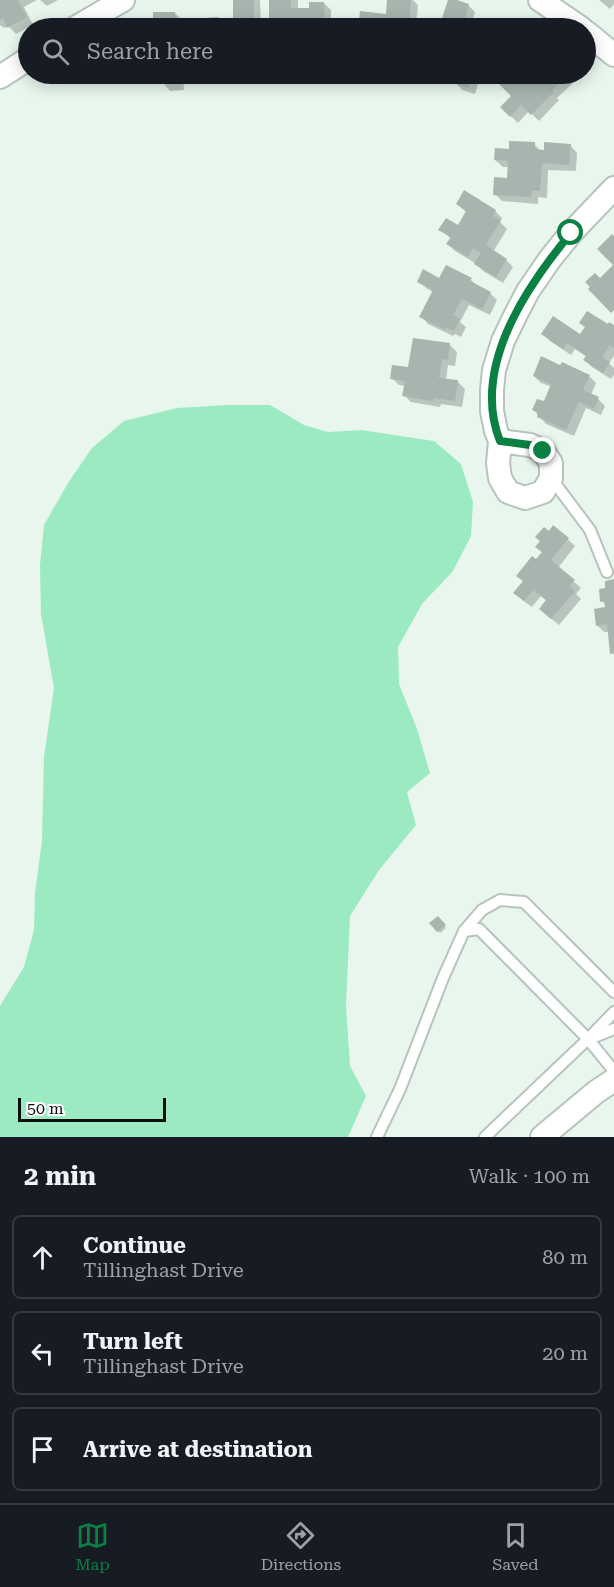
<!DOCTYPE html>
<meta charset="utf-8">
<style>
body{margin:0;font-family:"Roboto Serif",serif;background:#20242c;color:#f1f3f6}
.scale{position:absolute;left:18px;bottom:15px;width:148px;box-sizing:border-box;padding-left:6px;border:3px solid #0a0e0c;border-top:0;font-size:16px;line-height:21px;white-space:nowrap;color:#0a0e0c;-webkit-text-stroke:4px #fff;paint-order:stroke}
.stop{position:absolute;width:18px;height:18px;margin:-14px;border:4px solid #0b8043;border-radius:50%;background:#fff}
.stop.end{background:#0b8043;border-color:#fff;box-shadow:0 2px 6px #0008}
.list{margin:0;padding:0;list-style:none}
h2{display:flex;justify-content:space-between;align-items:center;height:78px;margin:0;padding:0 24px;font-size:26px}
h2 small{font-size:20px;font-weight:400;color:#9ea1a6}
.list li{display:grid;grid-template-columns:39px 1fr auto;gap:18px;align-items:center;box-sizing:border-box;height:84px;margin:0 12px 12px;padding:0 12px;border:2px solid #363941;border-radius:9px}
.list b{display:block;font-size:22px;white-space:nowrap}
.list p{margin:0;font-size:20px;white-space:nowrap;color:#9ea1a6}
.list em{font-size:20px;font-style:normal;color:#9ea1a6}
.icon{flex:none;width:33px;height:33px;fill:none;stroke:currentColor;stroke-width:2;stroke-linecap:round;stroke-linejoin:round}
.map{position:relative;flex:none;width:614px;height:1137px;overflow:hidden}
.search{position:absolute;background:#171b24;box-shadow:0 3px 15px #0003;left:18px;right:18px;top:18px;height:66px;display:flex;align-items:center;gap:15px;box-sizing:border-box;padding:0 21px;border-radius:33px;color:#9ea1a6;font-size:22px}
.sheet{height:366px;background:#171b24}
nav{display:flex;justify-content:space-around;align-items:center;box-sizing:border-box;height:84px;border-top:2px solid #363941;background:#171b24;font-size:16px;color:#9ea1a6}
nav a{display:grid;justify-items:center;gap:3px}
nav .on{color:#0b8043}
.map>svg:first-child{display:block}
.green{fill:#9beac1}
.shadow{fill:#0003}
.building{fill:#a8b5ae}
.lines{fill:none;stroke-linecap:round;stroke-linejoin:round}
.lane-casing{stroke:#b6c4bc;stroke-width:14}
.street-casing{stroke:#b6c4bc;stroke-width:26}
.lane{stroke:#fff;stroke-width:10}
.street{stroke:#fff;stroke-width:22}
.route{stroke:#0b8043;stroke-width:8}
</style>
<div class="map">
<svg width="614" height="1137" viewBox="0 0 614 1137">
<rect width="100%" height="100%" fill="#e8f6ee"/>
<path class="green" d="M228 405H270L304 425 328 432 361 430 434 441 461 464 473 502 471 536 453 571 422 604 398 647 399 684 417 729 430 773 407 792 416 825 379 870 350 916 346 1006 350 1066 366 1096 348 1137H0V1006L24 967 34 930 35 893 42 841 44 757 54 688 41 614 40 565 44 525 68 483 92 448 124 421 177 408Z"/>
<g class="shadow">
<path d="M0 0H37L24 7 33 25 16 34 8 26 4 28 0 25Z"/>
<path d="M40 0H58L47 6Z"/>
<path d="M234 0H260L261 24H252V28H206V19H217L220 22 235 21Z"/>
<path d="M271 0H298V10L310 9 324 3 331 10V26L333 28H267H271Z"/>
<path d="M389 0H413L418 5 416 25 422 26 424 28H359L361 13 387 15Z"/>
<path d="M449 0 468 5 475 12 470 28H447L442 24Z"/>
<path d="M599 0H614V4L610 9Z"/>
<path d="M175 13 182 20V27L184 28H155V14Z"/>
<path d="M120 74H146H141V80H127Z"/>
<path d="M162 74H183L184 90 170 91 163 83Z"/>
<path d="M236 74H250V75L238 76Z"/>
<path d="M436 74H451L449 79 439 76Z"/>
<path d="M458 74H485L484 77 481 75 475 94 462 90 455 82Z"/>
<path d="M494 74H533L538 78 542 74H563L573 83 557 98 559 100 539 121 529 111 518 123 502 107 513 96 492 75Z"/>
<path d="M534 144 542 152 570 145 577 153 576 171 548 170 547 198 538 197V204L502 201 495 194 508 180 509 167H503L495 160 510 150Z"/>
<path d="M458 204 495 211 502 218 500 222 507 229 493 252 506 260 513 267 503 283 483 271 475 263 455 251 448 244 451 239 440 229 458 227 467 213Z"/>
<path d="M447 267 471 280 479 287 490 293 497 300 490 315 469 305 460 322 466 327 461 337 455 334 453 336 428 324 421 316 433 292 426 288 419 281 440 280Z"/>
<path d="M608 326H614V356L609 363 614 368V375L611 379 592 367 585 360 587 357 575 349 571 355 550 341 543 334 581 336Z"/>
<path d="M450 345 457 352 455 366 448 365 446 380 458 382 465 389 462 407 441 404 440 407 411 402 404 395 406 386 399 385 392 378Z"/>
<path d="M561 367 589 376 596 383 591 395 598 399 605 406 601 415 586 408 574 436 546 424 534 410 544 403 552 387 541 383 534 376Z"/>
<path d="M554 527 575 546 558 568 581 588 576 594 581 599 559 625 548 616 547 601 541 596 532 607 522 600 537 562 544 553 549 533Z"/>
<path d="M614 581V655L612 653 609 632H604L597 625 606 608V605L602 601 607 589Z"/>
<path d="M438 918 446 928 440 933 431 924Z"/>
</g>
<g class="building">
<path d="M0 0H18L27 17 7 28 3 18 0 20Z"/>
<path d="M233 0H254V18H246V28H204V18L218 17V21L233 20Z"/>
<path d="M269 0H291V8H309V2H324L325 22H329V28H265V26H269Z"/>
<path d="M387 0H411L409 23 422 24V28H358L360 11 386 14Z"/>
<path d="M448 0H457L469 4 462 28H448V26L440 24Z"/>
<path d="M153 12H175L176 23H181V28H153Z"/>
<path d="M135 22V28H118V23Z"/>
<path d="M161 74H177V83L161 84Z"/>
<path d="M456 74H472L468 88 453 83Z"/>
<path d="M492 74H535L538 76 540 74H565L567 75 552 90 554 92 531 115 521 105 510 117 500 107 511 96 490 75Z"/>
<path d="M509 141 535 142V149L544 150V142L571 144 569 165 542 163 540 191H532L531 197 493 195 494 177 507 178 508 161 494 160 495 148 509 149Z"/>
<path d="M464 190 496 210 493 216 501 220 486 245 507 259 496 277 474 264 481 253 473 248 468 257 446 244 451 237 438 230 446 218 458 225 466 211 456 204Z"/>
<path d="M612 234 614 236V310L611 313 588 289 590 287 585 282 595 273 600 278 613 265 597 249Z"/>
<path d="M446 265 472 278 470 281 491 292 482 309 462 299 453 315 460 319 454 331 447 328 446 330 419 317 433 290 417 282 423 269 439 278Z"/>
<path d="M587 311 608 324 609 322 614 325V348L610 345 602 357 610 362 603 373 583 360 586 356 567 343 563 349 541 334 553 316 580 334 585 327 579 323Z"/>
<path d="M413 338 450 343 448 360 442 359 439 378 458 380 455 401 434 398 433 401 402 396 405 381 390 379 392 365 408 367Z"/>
<path d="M541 356 560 365 562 362 590 375 583 390 599 397 594 409 579 402 566 430 537 417 538 413 532 410 537 399 544 401 551 384 533 376Z"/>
<path d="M553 525 569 538 551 560 575 580 569 586 575 591 551 619 539 609 546 600 533 590 524 601 513 593 523 581 516 576 532 556 536 559 542 552 535 547 540 541 535 537 544 527 549 531Z"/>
<path d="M614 579V653L610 654 607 624 596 626 594 609 605 607 604 601 600 602 599 589 605 588V581Z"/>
<path d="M438 916 446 925 437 932 429 923Z"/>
</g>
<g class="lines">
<g class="lane-casing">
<g id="lane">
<path d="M551 478 590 530 607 572"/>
<path d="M464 931 479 929 588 1039 614 1012"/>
<path d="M594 1037 614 1029"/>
<path d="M377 1137 400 1089 443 978 464 931 482 910 500 900 524 902 614 992"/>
<path d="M485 1137 588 1039 614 1071"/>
</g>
</g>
<g class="street-casing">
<g id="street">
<path d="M540 0 581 28"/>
<path d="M75 28 123 0"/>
<path d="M586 32 614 55"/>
<path d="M0 77 28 59"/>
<path d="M500 441 530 445 543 451 551 463V478L543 492 525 498 508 492 500 478 498 463 500 441 496 431 492 411V390L494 370 503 341 515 316 528 291 550 259 571 233 614 188"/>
<path d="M542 1137 596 1092 614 1080"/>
</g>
</g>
<use href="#lane" class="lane"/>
<use href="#street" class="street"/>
</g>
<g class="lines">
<path class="route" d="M543 451 530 445 500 441C471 368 526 287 571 233"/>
</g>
</svg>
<div class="scale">50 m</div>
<div class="stop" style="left:571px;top:233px"></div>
<div class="stop end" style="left:543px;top:451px"></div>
<div class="search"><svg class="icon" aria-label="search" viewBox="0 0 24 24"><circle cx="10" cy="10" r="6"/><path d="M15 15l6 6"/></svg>Search here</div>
</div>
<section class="sheet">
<h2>2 min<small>Walk · 100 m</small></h2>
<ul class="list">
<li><svg class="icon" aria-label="ahead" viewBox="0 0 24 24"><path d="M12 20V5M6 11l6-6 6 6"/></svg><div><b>Continue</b><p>Tillinghast Drive</p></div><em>80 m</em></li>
<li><svg class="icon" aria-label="left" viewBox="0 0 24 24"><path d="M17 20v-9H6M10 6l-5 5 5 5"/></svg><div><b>Turn left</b><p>Tillinghast Drive</p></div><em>20 m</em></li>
<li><svg class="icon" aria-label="arrive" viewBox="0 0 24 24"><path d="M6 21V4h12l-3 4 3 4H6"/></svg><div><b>Arrive at destination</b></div></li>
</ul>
</section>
<nav>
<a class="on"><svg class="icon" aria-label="map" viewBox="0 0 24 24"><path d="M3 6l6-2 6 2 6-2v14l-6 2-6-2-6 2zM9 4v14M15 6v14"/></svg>Map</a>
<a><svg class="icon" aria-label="directions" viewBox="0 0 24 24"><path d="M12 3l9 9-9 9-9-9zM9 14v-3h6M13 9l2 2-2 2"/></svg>Directions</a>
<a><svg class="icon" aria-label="saved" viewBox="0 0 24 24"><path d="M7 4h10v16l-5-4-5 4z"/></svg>Saved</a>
</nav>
